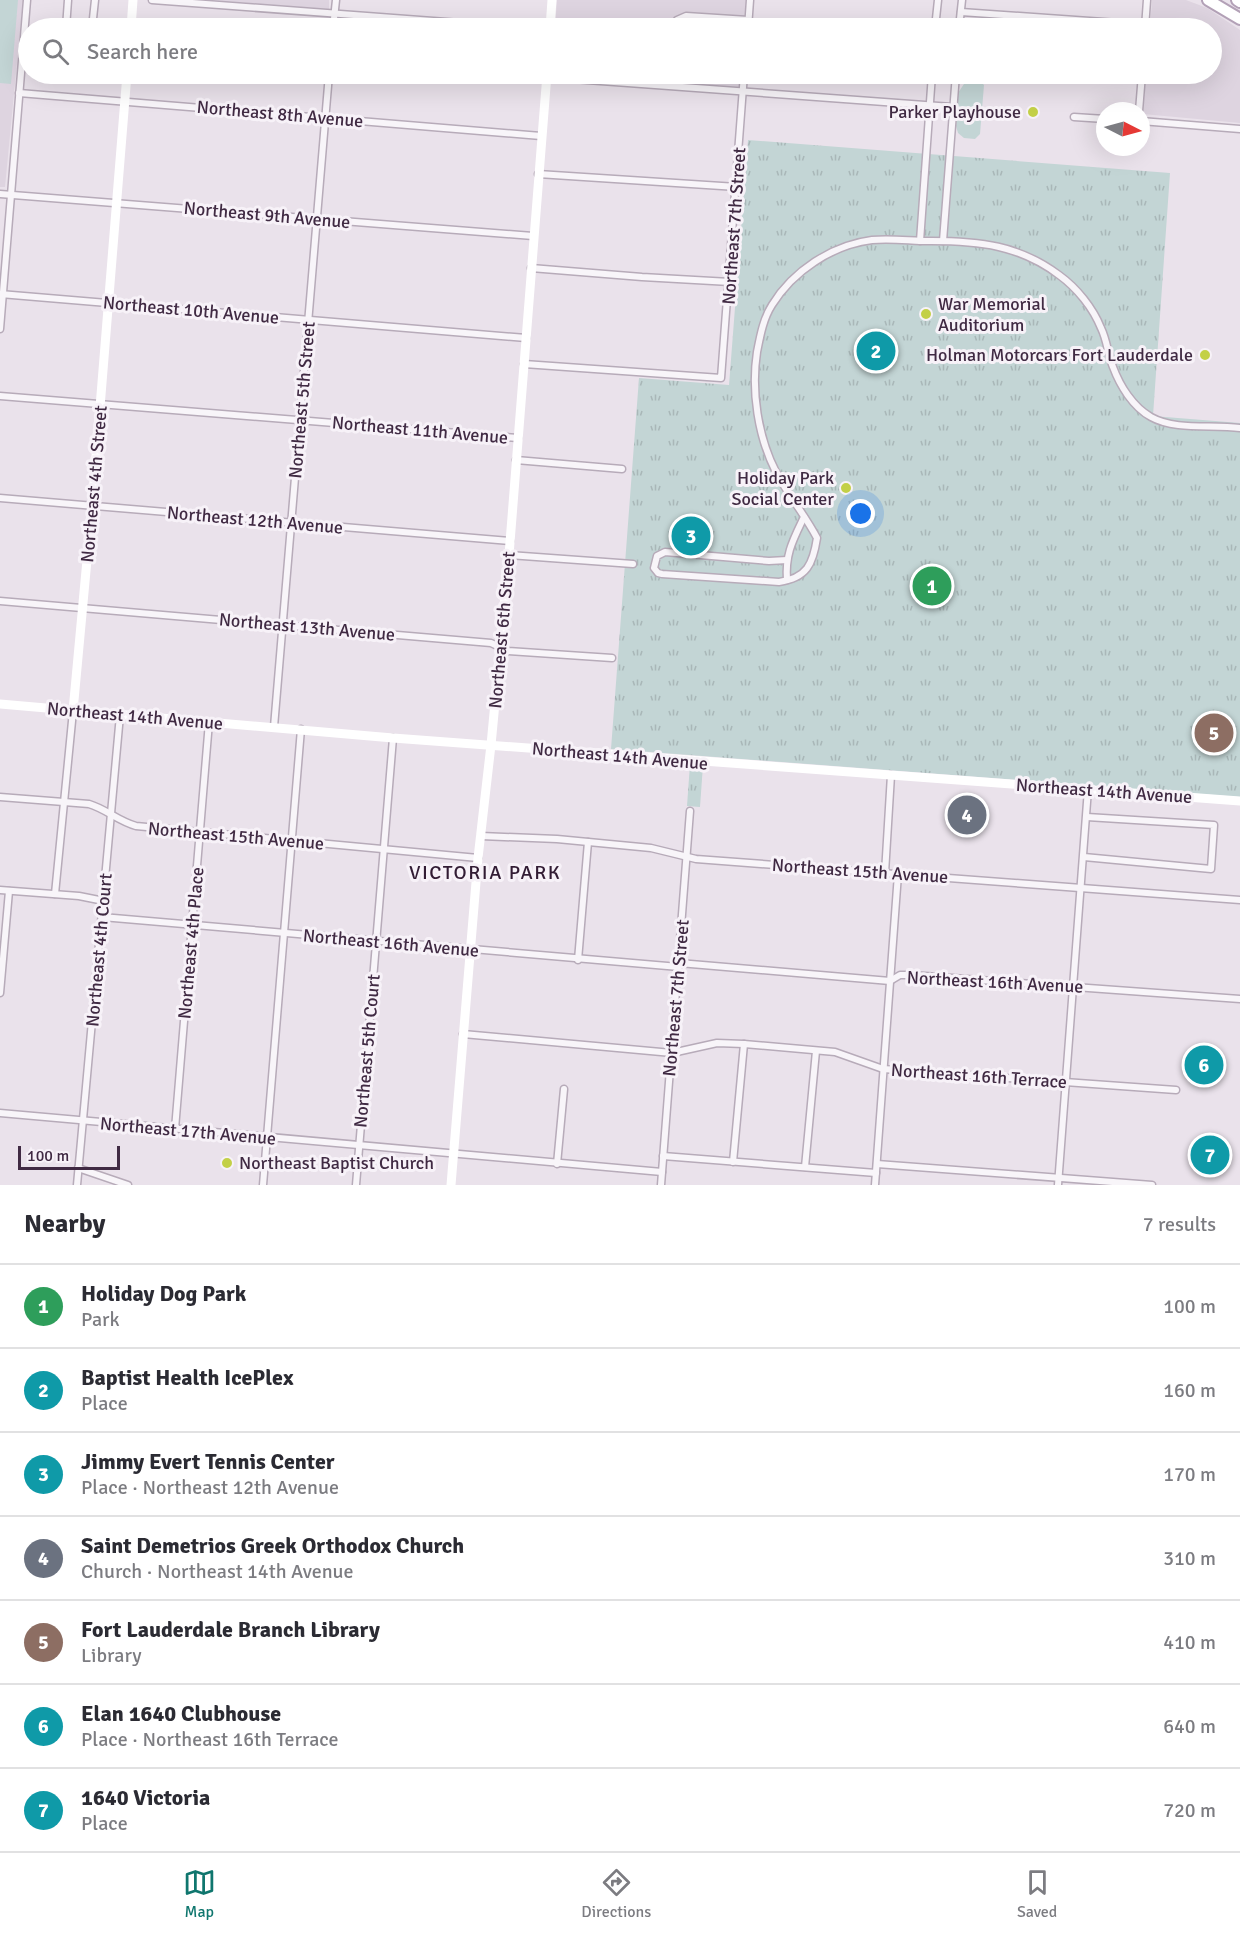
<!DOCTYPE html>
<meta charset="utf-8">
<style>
body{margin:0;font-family:Signika,sans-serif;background:#f7f7f7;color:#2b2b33}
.compass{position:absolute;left:1096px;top:102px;width:54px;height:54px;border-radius:50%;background:#fff;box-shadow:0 6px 24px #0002;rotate:96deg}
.scale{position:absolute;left:18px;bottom:15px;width:102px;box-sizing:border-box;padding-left:6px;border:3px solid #402a43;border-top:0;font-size:16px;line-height:21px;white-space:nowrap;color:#402a43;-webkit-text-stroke:4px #f7f2f8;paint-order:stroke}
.you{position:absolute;left:861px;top:514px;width:21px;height:21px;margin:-15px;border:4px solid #fff;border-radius:50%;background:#1a73e8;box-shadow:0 0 0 9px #1a73e833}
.badge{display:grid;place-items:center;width:39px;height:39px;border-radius:50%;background:#0f766e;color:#fff;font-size:20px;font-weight:700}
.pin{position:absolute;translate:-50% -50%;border:3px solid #fff;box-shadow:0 2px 6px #0006}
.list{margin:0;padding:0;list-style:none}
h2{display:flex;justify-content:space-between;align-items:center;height:78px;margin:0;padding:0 24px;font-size:26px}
h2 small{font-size:20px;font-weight:400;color:#7c7c81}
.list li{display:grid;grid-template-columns:39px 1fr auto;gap:18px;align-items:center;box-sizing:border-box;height:84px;padding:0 24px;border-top:2px solid #e1e1e2}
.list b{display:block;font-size:22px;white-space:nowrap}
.list p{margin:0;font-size:20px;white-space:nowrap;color:#7c7c81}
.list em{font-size:20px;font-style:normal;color:#7c7c81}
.icon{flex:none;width:33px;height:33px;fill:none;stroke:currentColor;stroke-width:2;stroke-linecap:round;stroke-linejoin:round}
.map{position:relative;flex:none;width:1240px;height:1185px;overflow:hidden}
.search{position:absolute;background:#fff;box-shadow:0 6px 24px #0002;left:18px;right:18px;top:18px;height:66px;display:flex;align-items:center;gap:15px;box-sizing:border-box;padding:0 21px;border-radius:33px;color:#7c7c81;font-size:22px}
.sheet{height:666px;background:#fff}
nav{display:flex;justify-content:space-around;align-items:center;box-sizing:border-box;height:84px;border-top:2px solid #e1e1e2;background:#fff;font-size:16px;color:#7c7c81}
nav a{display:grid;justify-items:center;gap:3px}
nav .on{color:#0f766e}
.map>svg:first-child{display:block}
.built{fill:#ded4e0}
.green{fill:#c3d5d5}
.park{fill:url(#park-tufts)}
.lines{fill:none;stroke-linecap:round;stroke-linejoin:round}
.street-casing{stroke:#b7abb9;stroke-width:9}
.primary-casing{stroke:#b3a1b7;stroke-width:14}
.street{stroke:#f8f5f9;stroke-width:6}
.secondary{stroke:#fff;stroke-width:9}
.primary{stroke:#fff;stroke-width:10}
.poi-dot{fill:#c3d047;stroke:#f7f2f8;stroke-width:2}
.labels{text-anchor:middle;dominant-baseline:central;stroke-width:6;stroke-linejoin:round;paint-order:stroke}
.poi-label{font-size:18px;fill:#402a43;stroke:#f7f2f8;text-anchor:end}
.street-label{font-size:18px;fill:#402a43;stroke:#f7f2f8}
.neighbourhood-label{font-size:20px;letter-spacing:1.5px;fill:#321c34;stroke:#f7f2f8}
</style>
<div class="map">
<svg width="1240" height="1185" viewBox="0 0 1240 1185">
<defs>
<pattern id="park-tufts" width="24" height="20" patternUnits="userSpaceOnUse" patternTransform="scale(1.5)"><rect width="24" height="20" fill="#c3d5d5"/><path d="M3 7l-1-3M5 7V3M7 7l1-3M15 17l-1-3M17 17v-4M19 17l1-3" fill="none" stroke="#a9b7b8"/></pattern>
</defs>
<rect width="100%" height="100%" fill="#eae2eb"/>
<g class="built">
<path d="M0 0H23L5 187H0Z"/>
<path d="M209 0H329V9Z"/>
<path d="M557 0H746L743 28H555Z"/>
<path d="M1152 0H1186L1207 8 1240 30V123L1143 114 1146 74H1212V28H1150Z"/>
<path d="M552 74H740L739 87Z"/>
</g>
<g class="green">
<path d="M0 0H18L11 84 0 83Z"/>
<path d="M979 80 984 85 980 134 975 139 964 138 958 133 956 126 958 93 964 84Z"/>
</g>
<g class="park">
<path d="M748 140 1170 173 1153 416 1240 423V797L611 749 639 378 729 385Z"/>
<path d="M690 764 703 765 700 807 687 806Z"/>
</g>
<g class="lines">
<g class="street-casing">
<g id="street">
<path d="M152 0 527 28"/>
<path d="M961 12 1146 25"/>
<path d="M66 28 68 0"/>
<path d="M92 28 95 0"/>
<path d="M333 28 336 0"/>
<path d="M673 28 677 20 686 16 748 20"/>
<path d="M748 28 750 0"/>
<path d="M935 28 938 0"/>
<path d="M959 28 962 0"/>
<path d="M1145 28 1147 0"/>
<path d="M546 77 952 107"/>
<path d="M19 93 541 136"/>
<path d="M1139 111 1142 74"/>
<path d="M1074 117 1105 119"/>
<path d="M1141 121 1240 129"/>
<path d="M538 174 737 187"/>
<path d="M0 194 533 236"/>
<path d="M920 241 932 74"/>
<path d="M943 241 956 74"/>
<path d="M531 268 642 277 730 282"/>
<path d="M0 294 526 338"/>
<path d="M0 329 27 0"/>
<path d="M524 364 721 378 744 74"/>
<path d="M0 396 518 438"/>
<path d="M516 460 622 469"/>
<path d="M0 498 510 541"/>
<path d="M509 555 633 564"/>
<path d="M787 560 769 561 665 552 657 556 654 568 658 573 662 574 779 582C807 578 813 564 817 538 805 515 788 495 776 472 758 437 751 391 757 352 760 337 763 319 772 305 793 271 832 245 872 240 891 238 911 241 931 241 979 241 1019 245 1059 275 1077 288 1093 308 1101 328 1107 340 1108 355 1113 367 1120 386 1133 407 1151 417 1176 431 1212 424 1240 428"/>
<path d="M787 580C785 554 793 540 804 517"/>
<path d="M0 601 491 643 508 651 612 658"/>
<path d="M274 727 329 74"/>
<path d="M0 797 89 804C106 809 118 821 136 826L478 858"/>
<path d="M481 836 557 839 651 848 696 859 1240 900"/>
<path d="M1084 857 1211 869 1214 825 1087 817"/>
<path d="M885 873 891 775"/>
<path d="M0 890 79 896 104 901"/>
<path d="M55 894 73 711"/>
<path d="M102 917 679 967"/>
<path d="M578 960 588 842"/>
<path d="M679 963 890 981 900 975H911L1240 999"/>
<path d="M0 993 9 891"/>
<path d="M463 1034 672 1053 717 1043 744 1044 835 1052 883 1069 1176 1090"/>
<path d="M0 1113 662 1172"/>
<path d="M175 1129 209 722"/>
<path d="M663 1156 876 1173"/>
<path d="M733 1162 744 1044"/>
<path d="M557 1164 564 1089"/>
<path d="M877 1164 1152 1185"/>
<path d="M805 1167 816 1051"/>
<path d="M78 1168 128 1185"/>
<path d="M77 1185 120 715"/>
<path d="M263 1185 301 729"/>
<path d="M356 1185 393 738"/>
<path d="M661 1185 690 811"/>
<path d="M875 1185 898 874"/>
<path d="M1058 1185 1088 789"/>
</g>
</g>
<g class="primary-casing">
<g id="primary">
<path d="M1208 0 1240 19"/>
<path d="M1237 0 1240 2"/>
</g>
</g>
<use href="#street" class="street"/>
<g class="secondary">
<path d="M131 28 133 0"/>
<path d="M550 28 552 0"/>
<path d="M0 704 393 738 1240 801"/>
<path d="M73 711 92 506 127 74"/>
<path d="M451 1185 478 858 491 745 509 555 547 74"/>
</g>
<use href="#primary" class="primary"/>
</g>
<g class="poi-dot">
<circle cx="1033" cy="112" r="6"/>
<circle cx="926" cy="314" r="6"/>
<circle cx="1205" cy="355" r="6"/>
<circle cx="846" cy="488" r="6"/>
<circle cx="227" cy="1163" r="6"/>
</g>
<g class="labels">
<g class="poi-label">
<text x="1021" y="112">Parker Playhouse</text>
<text x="938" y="304" text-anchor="start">War Memorial<tspan x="938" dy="21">Auditorium</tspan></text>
<text x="1193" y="355">Holman Motorcars Fort Lauderdale</text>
<text x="834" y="478">Holiday Park<tspan x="834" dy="21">Social Center</tspan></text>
<text x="239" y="1163" text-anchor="start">Northeast Baptist Church</text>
</g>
<g class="street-label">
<text transform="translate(280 114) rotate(5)">Northeast 8th Avenue</text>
<text transform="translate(267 215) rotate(5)">Northeast 9th Avenue</text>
<text transform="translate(734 226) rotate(-86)">Northeast 7th Street</text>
<text transform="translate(191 310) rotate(5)">Northeast 10th Avenue</text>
<text transform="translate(302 400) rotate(-85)">Northeast 5th Street</text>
<text transform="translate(420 430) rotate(5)">Northeast 11th Avenue</text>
<text transform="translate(94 484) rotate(-85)">Northeast 4th Street</text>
<text transform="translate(255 520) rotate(5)">Northeast 12th Avenue</text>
<text transform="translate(307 627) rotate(5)">Northeast 13th Avenue</text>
<text transform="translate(502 630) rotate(-85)">Northeast 6th Street</text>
<text transform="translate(135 716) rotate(5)">Northeast 14th Avenue</text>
<text transform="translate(620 756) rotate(5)">Northeast 14th Avenue</text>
<text transform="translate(1104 791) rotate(4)">Northeast 14th Avenue</text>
<text transform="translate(236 836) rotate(5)">Northeast 15th Avenue</text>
<text transform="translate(860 871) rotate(4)">Northeast 15th Avenue</text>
<text transform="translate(191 943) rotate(-85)">Northeast 4th Place</text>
<text transform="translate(391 943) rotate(5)">Northeast 16th Avenue</text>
<text transform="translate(99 950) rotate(-85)">Northeast 4th Court</text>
<text transform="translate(995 982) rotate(3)">Northeast 16th Avenue</text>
<text transform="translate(676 998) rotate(-85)">Northeast 7th Street</text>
<text transform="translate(367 1051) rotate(-85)">Northeast 5th Court</text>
<text transform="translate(979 1076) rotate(4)">Northeast 16th Terrace</text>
<text transform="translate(188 1131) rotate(5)">Northeast 17th Avenue</text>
</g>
<g class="neighbourhood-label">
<text x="485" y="872">VICTORIA PARK</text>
</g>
</g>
</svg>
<svg class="compass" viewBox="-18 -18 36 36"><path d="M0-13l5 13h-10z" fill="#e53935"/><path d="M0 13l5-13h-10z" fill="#7c7c81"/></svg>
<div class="scale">100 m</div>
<div class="you"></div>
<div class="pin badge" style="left:932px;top:586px;background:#2e9e5b">1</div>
<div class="pin badge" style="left:876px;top:351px;background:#0f9aa8">2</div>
<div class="pin badge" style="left:691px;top:536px;background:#0f9aa8">3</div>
<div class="pin badge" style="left:967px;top:815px;background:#6b7280">4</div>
<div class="pin badge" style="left:1214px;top:733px;background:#8d6e63">5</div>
<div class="pin badge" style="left:1204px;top:1065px;background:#0f9aa8">6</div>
<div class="pin badge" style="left:1210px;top:1155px;background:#0f9aa8">7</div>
<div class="search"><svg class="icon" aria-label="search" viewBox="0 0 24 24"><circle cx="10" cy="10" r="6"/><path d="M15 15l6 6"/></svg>Search here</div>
</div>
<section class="sheet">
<h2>Nearby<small>7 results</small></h2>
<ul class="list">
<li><span class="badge" style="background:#2e9e5b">1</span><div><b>Holiday Dog Park</b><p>Park</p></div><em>100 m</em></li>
<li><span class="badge" style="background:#0f9aa8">2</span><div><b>Baptist Health IcePlex</b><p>Place</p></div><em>160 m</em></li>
<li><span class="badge" style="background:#0f9aa8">3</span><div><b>Jimmy Evert Tennis Center</b><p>Place · Northeast 12th Avenue</p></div><em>170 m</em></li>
<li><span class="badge" style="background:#6b7280">4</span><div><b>Saint Demetrios Greek Orthodox Church</b><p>Church · Northeast 14th Avenue</p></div><em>310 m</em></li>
<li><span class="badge" style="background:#8d6e63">5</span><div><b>Fort Lauderdale Branch Library</b><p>Library</p></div><em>410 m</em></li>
<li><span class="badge" style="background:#0f9aa8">6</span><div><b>Elan 1640 Clubhouse</b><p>Place · Northeast 16th Terrace</p></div><em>640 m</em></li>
<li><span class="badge" style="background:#0f9aa8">7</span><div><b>1640 Victoria</b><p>Place</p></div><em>720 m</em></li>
</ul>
</section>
<nav>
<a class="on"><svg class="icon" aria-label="map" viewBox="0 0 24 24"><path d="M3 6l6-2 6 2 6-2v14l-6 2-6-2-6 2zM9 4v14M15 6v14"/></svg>Map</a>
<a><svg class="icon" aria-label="directions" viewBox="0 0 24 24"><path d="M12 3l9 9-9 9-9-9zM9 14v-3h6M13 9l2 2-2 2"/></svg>Directions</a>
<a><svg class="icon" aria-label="saved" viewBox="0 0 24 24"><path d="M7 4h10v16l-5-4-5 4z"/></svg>Saved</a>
</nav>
